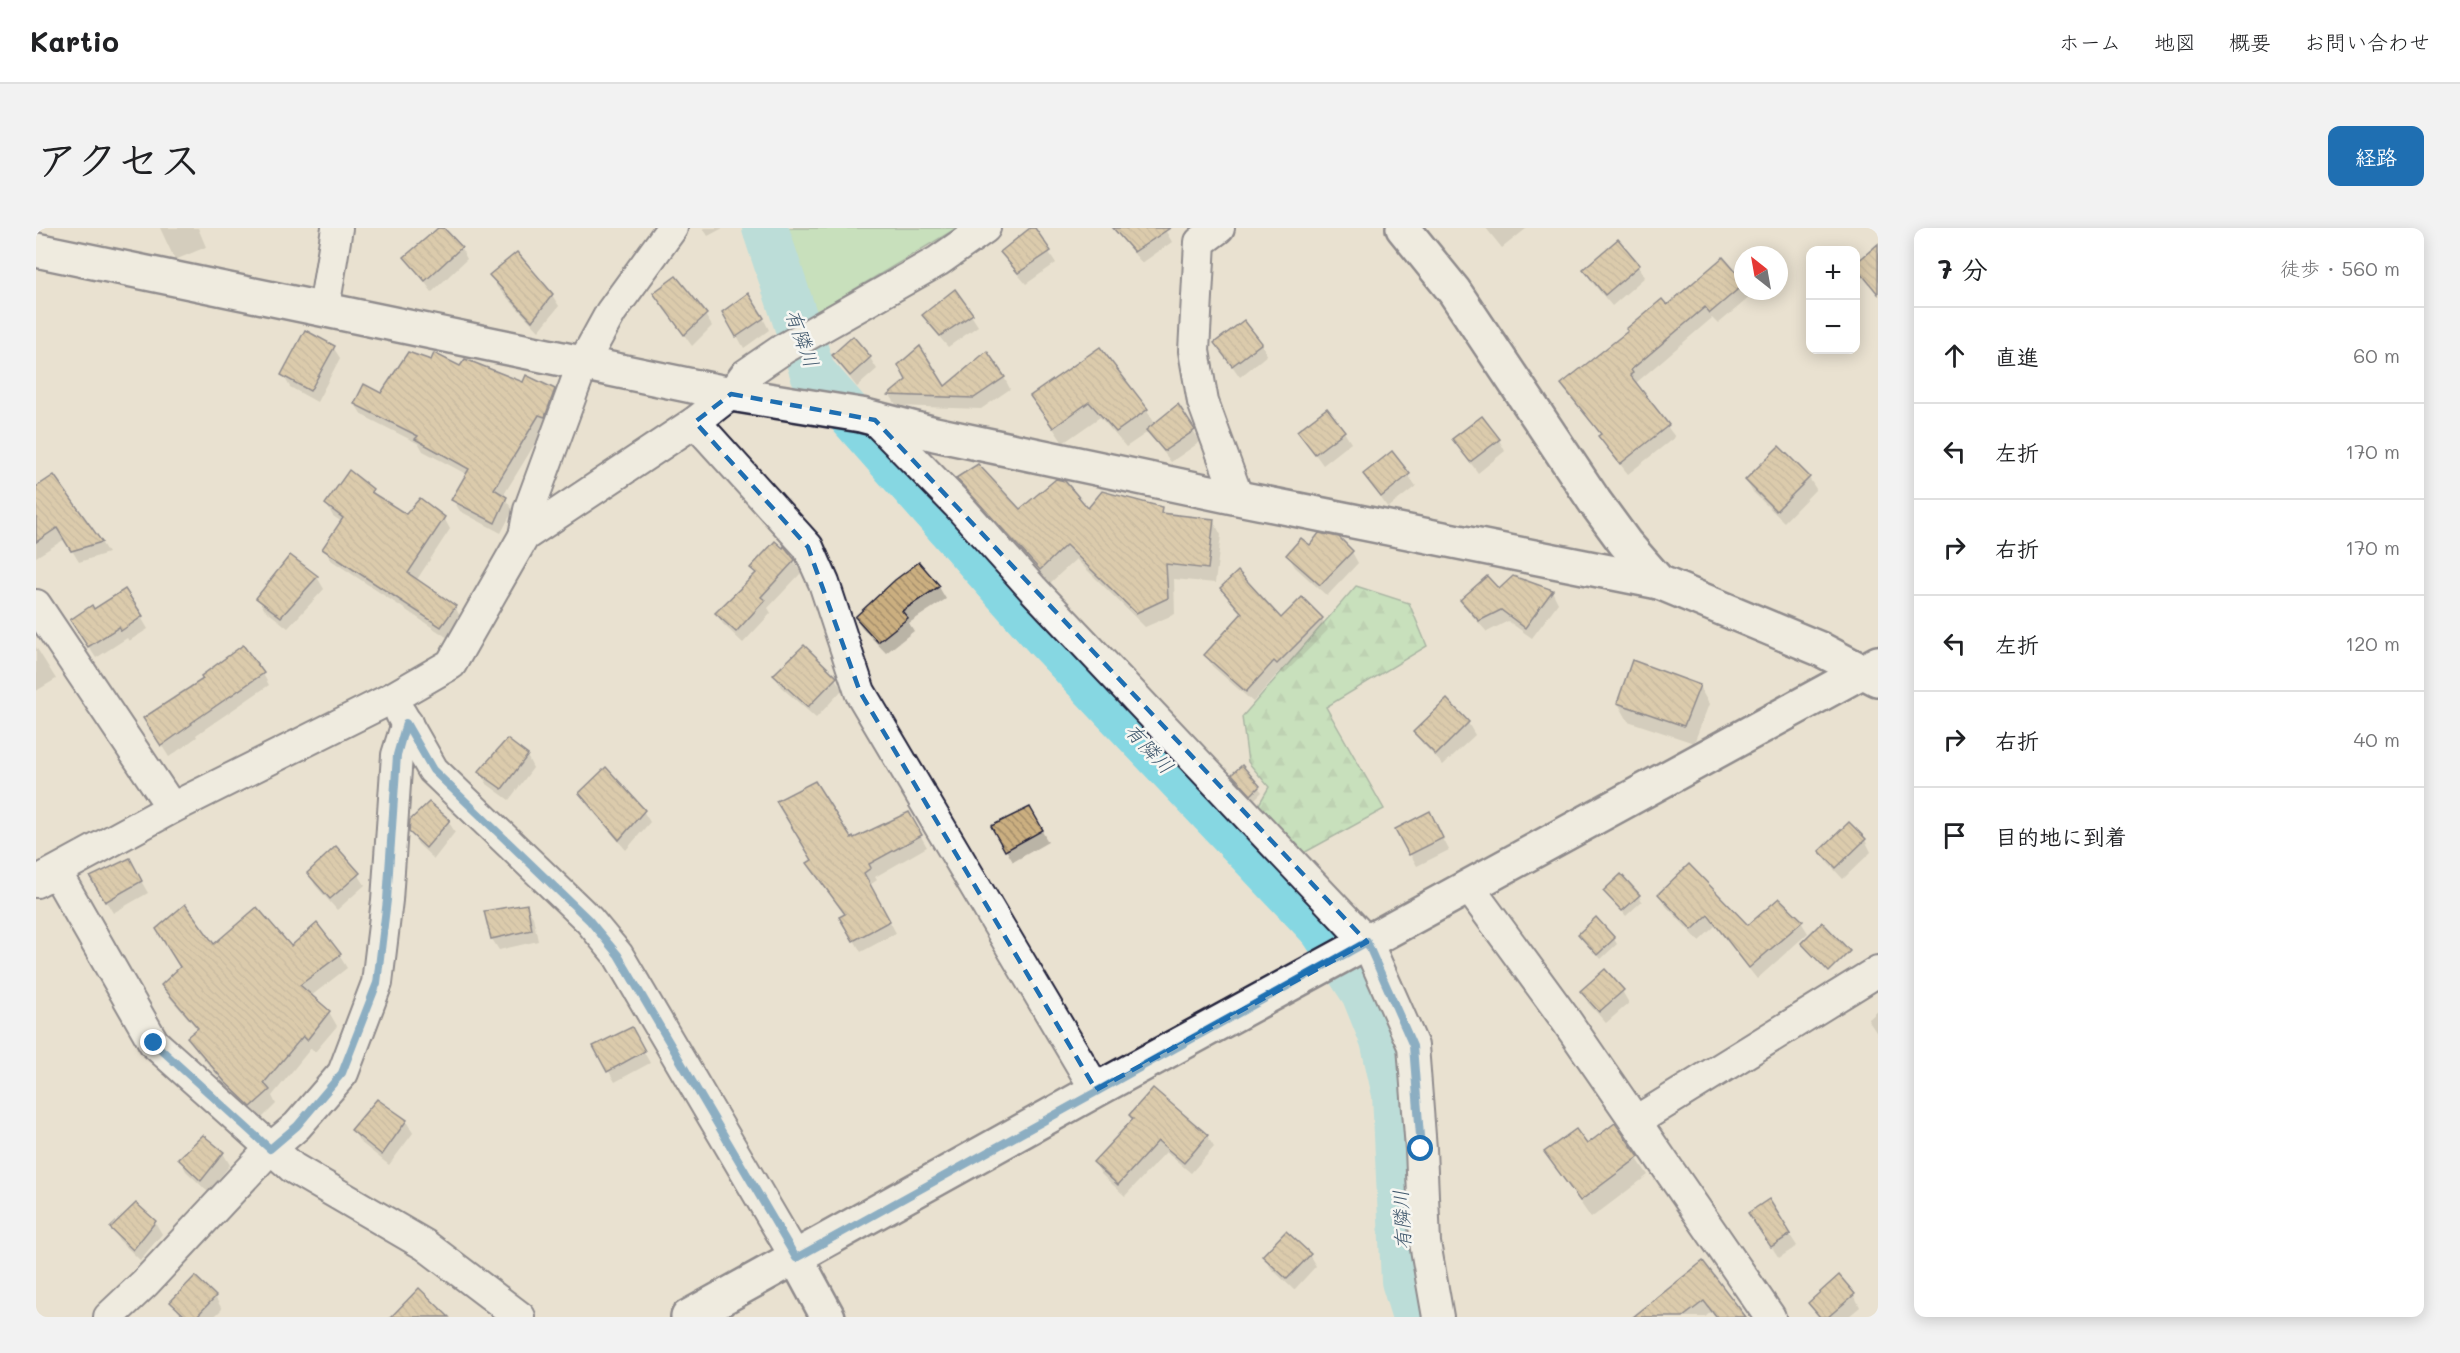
<!DOCTYPE html>
<html lang="ja">
<meta charset="utf-8">
<style>
body{margin:0;font-family:Mali,"Klee One",sans-serif;background:#f2f2f2;color:#202124}
.controls{position:absolute;right:18px;top:18px;display:grid;overflow:hidden;border-radius:12px;box-shadow:0 3px 15px #0003}
.controls button{width:54px;height:54px;display:grid;place-items:center;padding:0;border:0;border-bottom:2px solid #e0e0e0;background:#fff;color:#202124;font:30px sans-serif}
.compass{position:absolute;left:1698px;top:18px;width:54px;height:54px;border-radius:50%;background:#fff;box-shadow:0 3px 15px #0003;rotate:329deg}
.stop{position:absolute;width:18px;height:18px;margin:-14px;border:4px solid #1f6fb2;border-radius:50%;background:#fff}
.stop.end{background:#1f6fb2;border-color:#fff;box-shadow:0 2px 6px #0008}
.list{margin:0;padding:0;list-style:none}
h2{display:flex;justify-content:space-between;align-items:center;height:78px;margin:0;padding:0 24px;font-size:26px}
h2 small{font-size:20px;font-weight:400;color:#757577}
.list li{display:grid;grid-template-columns:39px 1fr auto;gap:18px;align-items:center;box-sizing:border-box;height:96px;padding:0 24px;border-top:2px solid #e0e0e0}
.list b{display:block;font-size:22px;white-space:nowrap}
.list em{font-size:20px;font-style:normal;color:#757577}
.icon{flex:none;width:33px;height:33px;fill:none;stroke:currentColor;stroke-width:2;stroke-linecap:round;stroke-linejoin:round}
.map{position:relative;flex:none;width:1842px;height:1089px;overflow:hidden;border-radius:12px}
header{display:flex;align-items:center;gap:36px;box-sizing:border-box;height:84px;padding:0 30px;background:#fff;border-bottom:2px solid #e0e0e0}
header strong{font-size:28px}
nav{display:flex;gap:33px;margin-inline-start:auto;font-size:21px}
.intro{display:flex;align-items:center;justify-content:space-between;box-sizing:border-box;height:144px;padding:0 36px}
h1{margin:0;font-size:42px}
.button{padding:15px 27px;border-radius:12px;background:#1f6fb2;color:#fff;font-size:21px;font-weight:700}
main{display:flex;gap:36px;padding:0 36px}
aside{flex:1;background:#fff;border-radius:12px;box-shadow:0 3px 15px #0003}
.map>svg:first-child{display:block}
.grass{fill:#9fdda4;stroke:#608070;stroke-width:1.5}
.forest{fill:url(#forest-firs);stroke:#608070;stroke-width:1.5}
.shadow{fill:#0003}
.lines{fill:none;stroke-linecap:round;stroke-linejoin:round}
.river{stroke:#86d7e2;stroke-width:46}
.building{fill:url(#building-back-hatch);stroke:#22223b;stroke-width:1.5}
.street-casing{stroke:#22223b;stroke-width:34}
.secondary-casing{stroke:#22223b;stroke-width:38}
.street{stroke:#f6f6f2;stroke-width:30}
.secondary{stroke:#f6f6f2;stroke-width:33}
.route{stroke:#1f6fb2;stroke-width:8}
.marked{fill:none;stroke:#1f6fb2;stroke-width:4.5;stroke-dasharray:12 8;stroke-linejoin:round}
.labels{text-anchor:middle;dominant-baseline:central;stroke-width:5;stroke-linejoin:round;paint-order:stroke}
.water-label{font-size:20px;font-style:italic;fill:#40586d;stroke:#f6f6f2}
</style>
<header>
<strong>Kartio</strong>
<nav><a>ホーム</a><a>地図</a><a>概要</a><a>お問い合わせ</a></nav>
</header>
<div class="intro"><h1>アクセス</h1><a class="button">経路</a></div>
<main>
<div class="map">
<svg width="1842" height="1089" viewBox="0 0 1842 1089">
<defs>
<pattern id="forest-firs" width="22" height="20" patternUnits="userSpaceOnUse" patternTransform="scale(1.5)"><rect width="22" height="20" fill="#9fdda4"/><path d="M5 1l3.5 6h-7zM16 11l3.5 6h-7z" fill="#89bd8e"/></pattern>
<pattern id="building-back-hatch" width="6" height="6" patternUnits="userSpaceOnUse" patternTransform="scale(1.5)"><rect width="6" height="6" fill="#cbaf80"/><path d="M-1 5l2 2M0 0l6 6M5-1l2 2" fill="none" stroke="#a48e6a"/></pattern>
</defs>
<rect width="100%" height="100%" fill="#e9e1d0"/>
<filter id="ink" filterUnits="userSpaceOnUse"><feTurbulence type="fractalNoise" baseFrequency=".0167" numOctaves="2"/><feDisplacementMap in="SourceGraphic" scale="12" xChannelSelector="R" yChannelSelector="G"/><feConvolveMatrix kernelMatrix="1 2 1 2 8 2 1 2 1" color-interpolation-filters="sRGB"/></filter>
<g filter="url(#ink)">
<path class="grass" d="M742 0H921L774 88Z"/>
<path class="forest" d="M1320 358 1373 375 1391 418 1290 479 1348 581 1264 627 1222 578 1233 559 1212 534 1206 489Z"/>
<g class="shadow">
<path d="M124 0H162L170 19 139 32Z"/>
<path d="M405 0 425 20 431 31 396 64 370 29Z"/>
<path d="M667 0H687L672 8Z"/>
<path d="M997 0 1020 35 990 56 973 36 966 25Z"/>
<path d="M1076 0H1128L1136 14 1106 35Z"/>
<path d="M1450 0H1491L1466 20Z"/>
<path d="M1842 18V67L1820 38Z"/>
<path d="M1603 38 1609 49 1576 78 1555 53 1549 41Z"/>
<path d="M455 47 516 67 523 78 503 103 461 59Z"/>
<path d="M1707 55V63H1712L1715 68 1682 96 1676 90 1601 154V158L1639 209 1592 246 1571 220 1565 207 1527 156Z"/>
<path d="M619 66 669 87 676 98 656 118Z"/>
<path d="M688 85 727 90 733 102 708 120Z"/>
<path d="M935 87 942 98 912 119 895 99 888 88Z"/>
<path d="M817 110 834 130 841 141 821 159 797 128Z"/>
<path d="M1180 115H1225L1231 127 1204 149Z"/>
<path d="M297 119 304 130 281 174 254 159 247 147Z"/>
<path d="M1064 121 1111 182 1119 196 1157 202 1164 214 1135 234 1112 204 1090 219 1064 189 1027 215 996 169Z"/>
<path d="M424 140 518 162 525 173 467 268 477 282 465 305 424 283 417 272 432 247 387 223 383 216 326 187 319 176Z"/>
<path d="M968 149 974 161 945 181 861 178 854 167 872 152 908 160Z"/>
<path d="M1263 204H1308L1315 215 1287 237Z"/>
<path d="M1418 212H1463L1469 223 1442 245Z"/>
<path d="M1356 225 1380 258 1352 280 1329 247Z"/>
<path d="M18 249 65 314 72 325 43 334 29 311 0 329V261Z"/>
<path d="M1773 250 1780 261 1748 294 1717 264 1710 253Z"/>
<path d="M922 251 984 283 1125 281 1128 287 1177 292 1185 307 1179 355 1138 351 1139 386 1109 399 1040 331 1013 356 931 266Z"/>
<path d="M336 262 341 269 370 288 408 290 414 301 380 353 419 379 425 390 412 410 295 332 288 321 306 294 297 288 290 276Z"/>
<path d="M1274 320 1316 324 1322 335 1291 368 1259 339 1252 327Z"/>
<path d="M254 329 281 349 288 361 252 400 228 381 222 370Z"/>
<path d="M758 333 765 345 732 380 735 385 707 415 687 396 680 385 720 347 716 340Z"/>
<path d="M883 336 903 359 910 371 873 395 878 403 850 425 827 401 820 390Z"/>
<path d="M1186 361 1245 392 1286 391 1292 402 1248 446 1244 443 1217 474 1176 438 1170 427 1206 387 1192 371Z"/>
<path d="M1463 363H1516L1522 375 1496 410 1472 393 1451 404 1433 384 1426 373Z"/>
<path d="M57 383 105 389 112 401 93 413 91 410 60 430 43 404Z"/>
<path d="M0 419 20 451 0 463Z"/>
<path d="M227 446 233 457 160 507 161 509 133 529 116 502 169 452Z"/>
<path d="M739 448 799 450 806 462 780 490 745 459Z"/>
<path d="M1663 458 1673 476 1658 515 1592 493 1582 475Z"/>
<path d="M1432 495 1439 507 1407 537 1386 515 1379 504Z"/>
<path d="M491 528 497 540 473 572 451 556 444 544Z"/>
<path d="M1206 539 1226 564 1219 571 1198 547Z"/>
<path d="M545 565 607 583 614 594 590 622 551 577Z"/>
<path d="M994 581 1012 614 977 634 957 599Z"/>
<path d="M872 586 891 619 839 649 841 652 834 657 860 705 825 724 805 689 809 687 773 636 814 612H818Z"/>
<path d="M412 593 419 604 398 631 382 616 375 603Z"/>
<path d="M1400 597 1413 622 1381 638 1361 602Z"/>
<path d="M1829 612 1835 624 1807 651 1792 635 1785 623Z"/>
<path d="M93 632 112 665 77 685 56 649Z"/>
<path d="M273 645 322 646 329 657 301 682 279 657Z"/>
<path d="M1569 663 1603 668 1606 673 1590 688Z"/>
<path d="M1623 667 1712 699 1765 694 1772 705 1721 751 1679 698 1663 713 1630 678Z"/>
<path d="M490 678 497 689 502 713 463 722 456 711Z"/>
<path d="M1544 706 1578 711 1581 716 1565 731Z"/>
<path d="M178 718 255 720 303 727 311 740 275 768 293 784 301 798 279 824 275 820 236 868 240 876 224 892 198 868 161 823 153 810 162 802 135 771 127 758Z"/>
<path d="M1546 763H1586L1593 775 1570 795 1552 775Z"/>
<path d="M1842 783V807L1832 792Z"/>
<path d="M595 801 614 835 579 854 559 819Z"/>
<path d="M341 873 370 893 377 905 353 937 324 914 317 902Z"/>
<path d="M1094 888 1171 908 1178 919 1155 945 1130 924 1089 968 1065 946 1059 934 1097 893Z"/>
<path d="M1578 897 1612 947 1555 990 1510 925 1550 918Z"/>
<path d="M187 925 194 937 172 964 150 943 144 931Z"/>
<path d="M1732 973 1761 1018 1743 1030 1721 997Z"/>
<path d="M100 978 119 994 126 1006 104 1032 83 1012 76 1000Z"/>
<path d="M1273 1027 1280 1038 1258 1062 1235 1040 1228 1028Z"/>
<path d="M1667 1036 1707 1089H1679L1675 1084 1669 1089H1599Z"/>
<path d="M159 1050 179 1069 186 1081 178 1089H146L136 1074Z"/>
<path d="M1818 1067 1824 1079 1812 1089H1782L1774 1075Z"/>
</g>
<g class="lines">
<path class="river" d="M729 0 777 145 1011 410 1286 701 1328 765 1347 812 1359 866 1368 1053 1379 1089"/>
</g>
<g class="building">
<path d="M402 0H408L426 19 389 53 368 29Z"/>
<path d="M994 0H999L1015 23 982 45 964 24Z"/>
<path d="M1077 0H1134L1098 24Z"/>
<path d="M1582 11 1604 37 1569 67 1547 41Z"/>
<path d="M1842 16V66L1820 39V35Z"/>
<path d="M481 24 517 66 496 93 453 47Z"/>
<path d="M1687 29 1707 52V57L1674 85 1669 79 1595 142 1597 145 1594 147 1633 197 1584 236 1562 208 1565 206 1525 156 1592 103 1590 101 1626 71 1631 77Z"/>
<path d="M640 48 671 86 648 107 617 65Z"/>
<path d="M919 61 937 86 904 108 886 87Z"/>
<path d="M712 65 728 90 700 109 686 84Z"/>
<path d="M1208 92 1226 115 1196 138 1178 115Z"/>
<path d="M269 102 299 118 274 163 245 147Z"/>
<path d="M817 108 835 129 814 148 796 127Z"/>
<path d="M884 118 909 158 951 123 969 149 938 170 852 167 870 152 862 137Z"/>
<path d="M1064 119 1112 181 1080 204 1053 174 1017 200 994 168Z"/>
<path d="M372 124 395 132 398 125 424 138 429 131 487 154 490 147 519 161 509 189 503 187 458 261 471 269 459 295 415 272 433 241 379 211 382 208 318 176 328 156 345 165Z"/>
<path d="M1142 176 1159 202 1128 223 1110 202Z"/>
<path d="M1291 180 1309 203 1279 226 1261 203Z"/>
<path d="M1446 188 1464 211 1434 234 1416 211Z"/>
<path d="M1743 218 1774 249 1740 283 1709 252Z"/>
<path d="M1356 223 1374 246 1345 269 1327 246Z"/>
<path d="M942 236 984 281 1020 251 1029 253 1052 280 1066 263 1126 279 1125 285 1178 291 1172 341 1130 336 1132 370 1100 385 1030 317 1004 342 920 250Z"/>
<path d="M313 242 337 261 335 264 370 286 384 270 409 289 372 345 420 378 405 399 286 321 307 290 289 276Z"/>
<path d="M18 247 66 314 35 323 21 300 0 314V259Z"/>
<path d="M1283 305 1303 309 1317 323 1284 357 1250 327 1265 310 1274 317Z"/>
<path d="M739 313 747 320 748 318 759 332 725 369 729 372 700 404 679 385 720 345 714 340Z"/>
<path d="M254 327 282 348 245 389 220 370Z"/>
<path d="M883 334 904 358 866 383 872 390 842 414 819 389 859 352Z"/>
<path d="M1202 343 1245 390 1266 369 1287 390 1241 436 1238 433 1210 464 1168 427 1206 385 1184 360Z"/>
<path d="M1451 348 1463 361 1477 348 1517 362 1489 400 1465 382 1443 393 1424 372Z"/>
<path d="M89 361 107 388 85 403 83 399 52 419 34 392 56 377 58 381Z"/>
<path d="M207 417 228 445 155 495 156 496 125 518 107 490 167 451 165 448Z"/>
<path d="M768 417 801 449 772 479 737 447Z"/>
<path d="M1596 432 1664 457 1648 498 1581 475Z"/>
<path d="M1411 471 1433 494 1400 527 1377 504Z"/>
<path d="M471 511 492 527 466 561 442 544Z"/>
<path d="M1206 537 1224 558 1215 567 1196 546Z"/>
<path d="M570 539 609 582 583 612 543 565Z"/>
<path d="M779 553 815 610 817 608 818 610 873 584 886 607 833 636 835 640 828 645 854 693 817 713 803 689 809 686 771 635 776 632 740 573Z"/>
<path d="M393 574 414 592 390 620 373 604 374 592Z"/>
<path d="M994 579 1007 602 969 623 955 598Z"/>
<path d="M1394 583 1407 610 1373 627 1359 601Z"/>
<path d="M1813 594 1830 611 1800 640 1783 623Z"/>
<path d="M300 618 324 645 294 671 271 645Z"/>
<path d="M94 630 106 653 69 674 54 649Z"/>
<path d="M1653 636 1712 697 1743 670 1767 693 1713 740 1672 687 1656 702 1622 666Z"/>
<path d="M1585 646 1604 667 1586 683 1567 663Z"/>
<path d="M149 676 178 716 221 679 255 718 281 695 305 726 264 757 294 783 271 812 267 808 228 855 234 862 215 879 189 854 151 809 162 800 125 757 144 739 120 701Z"/>
<path d="M491 676 496 702 455 711 448 683Z"/>
<path d="M1560 689 1579 710 1561 727 1542 706Z"/>
<path d="M1786 694 1814 723 1793 744 1765 715Z"/>
<path d="M1569 741 1588 762 1563 784 1544 763Z"/>
<path d="M596 799 609 823 571 844 557 818Z"/>
<path d="M1117 860 1172 907 1148 935 1122 913 1082 957 1057 934 1097 891 1093 887Z"/>
<path d="M341 871 371 892 346 927 315 902Z"/>
<path d="M1579 895 1603 929 1544 973 1508 924 1540 901 1551 916Z"/>
<path d="M167 907 188 924 165 953 142 931Z"/>
<path d="M1733 971 1755 1006 1735 1019 1712 985Z"/>
<path d="M100 975 120 993 97 1022 74 1000Z"/>
<path d="M1250 1003 1275 1026 1251 1051 1226 1028Z"/>
<path d="M1667 1033 1710 1089H1680L1668 1073 1647 1089H1597Z"/>
<path d="M1803 1047 1819 1066 1792 1089H1784L1772 1075Z"/>
<path d="M159 1048 180 1068 160 1089H150L134 1074Z"/>
<path d="M383 1060 413 1089H355Z"/>
</g>
<g class="lines">
<g class="street-casing">
<g id="street">
<path d="M1183 0 1164 14 1158 123 1167 174 1202 270"/>
<path d="M288 81 301 0"/>
<path d="M839 192 921 276 996 360 1331 714 1377 818 1385 921 1389 1015 1402 1089"/>
<path d="M659 194 772 319 788 355 824 464 1060 862"/>
<path d="M488 308 493 282 547 135 575 84 636 0"/>
<path d="M0 377 136 580"/>
<path d="M365 486 397 542 553 692 582 727 760 1030"/>
<path d="M20 644 118 815 257 940 389 1017 484 1089"/>
<path d="M0 654 136 580 356 470 415 436 488 308 659 194 695 166 709 147 747 121 902 33 949 0"/>
<path d="M1432 658 1527 788 1734 1089"/>
<path d="M1600 893 1842 743"/>
<path d="M73 1089 109 1055 234 921 261 898 307 845 341 755 351 672 361 527 371 495"/>
</g>
</g>
<g class="secondary-casing">
<g id="secondary">
<path d="M1367 0 1418 63 1559 274 1589 315 1623 354 1784 421 1841 451"/>
<path d="M0 22 695 166 825 187 899 206 1202 270 1623 354"/>
<path d="M760 1030 792 1089"/>
<path d="M652 1089 1060 862 1842 435"/>
</g>
</g>
<use href="#street" class="street"/>
<use href="#secondary" class="secondary"/>
</g>
</g>
<g class="lines" filter="url(#ink)">
<path class="route" d="M118 815 234 921 261 898 306 845 341 755 351 672 361 527 370 495 397 542 553 692 582 727 760 1030 1331 714 1377 818 1385 921"/>
</g>
<path d="M0 0H1842V1089H0ZM695 166 839 192 1331 714 1060 862 824 464 772 319 659 194Z" fill="#e9e1d0" fill-opacity=".55" fill-rule="evenodd"/>
<path class="marked" d="M695 166 839 192 1331 714 1060 862 824 464 772 319 659 194Z"/>
<g class="labels">
<g class="water-label">
<text transform="translate(767 110) rotate(70)">有隣川</text>
<text transform="translate(1114 520) rotate(47)">有隣川</text>
<text transform="translate(1365 992) rotate(-93)">有隣川</text>
</g>
</g>
</svg>
<div class="controls">
<button>+</button>
<button>−</button>
</div>
<svg class="compass" viewBox="-18 -18 36 36"><path d="M0-13l5 13h-10z" fill="#e53935"/><path d="M0 13l5-13h-10z" fill="#757577"/></svg>
<div class="stop" style="left:1385px;top:921px"></div>
<div class="stop end" style="left:118px;top:815px"></div>
</div>
<aside>
<h2>7 分<small>徒歩 · 560 m</small></h2>
<ul class="list">
<li><svg class="icon" aria-label="ahead" viewBox="0 0 24 24"><path d="M12 20V5M6 11l6-6 6 6"/></svg><div><b>直進</b></div><em>60 m</em></li>
<li><svg class="icon" aria-label="left" viewBox="0 0 24 24"><path d="M17 20v-9H6M10 6l-5 5 5 5"/></svg><div><b>左折</b></div><em>170 m</em></li>
<li><svg class="icon" aria-label="right" viewBox="0 0 24 24"><path d="M7 20v-9h11M14 6l5 5-5 5"/></svg><div><b>右折</b></div><em>170 m</em></li>
<li><svg class="icon" aria-label="left" viewBox="0 0 24 24"><path d="M17 20v-9H6M10 6l-5 5 5 5"/></svg><div><b>左折</b></div><em>120 m</em></li>
<li><svg class="icon" aria-label="right" viewBox="0 0 24 24"><path d="M7 20v-9h11M14 6l5 5-5 5"/></svg><div><b>右折</b></div><em>40 m</em></li>
<li><svg class="icon" aria-label="arrive" viewBox="0 0 24 24"><path d="M6 21V4h12l-3 4 3 4H6"/></svg><div><b>目的地に到着</b></div></li>
</ul>
</aside>
</main>
